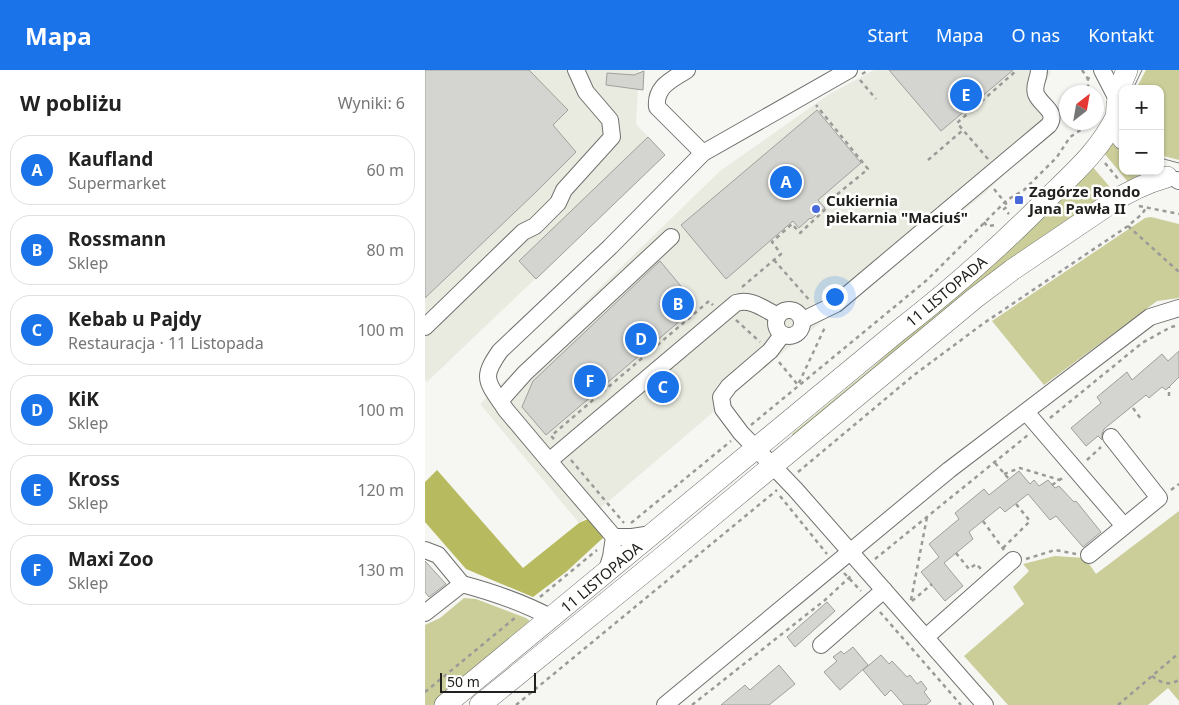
<!DOCTYPE html>
<html lang="pl">
<meta charset="utf-8">
<style>
body{margin:0;font-family:"Noto Sans",sans-serif;background:#f2f2f2;color:#222}
.controls{position:absolute;right:15px;top:15px;display:grid;overflow:hidden;border-radius:10px;box-shadow:0 1px 4px #0004}
.controls button{width:45px;height:45px;display:grid;place-items:center;padding:0;border:0;border-bottom:1px solid #e0e0e0;background:#fff;color:#222;font:25px sans-serif}
.compass{position:absolute;left:634px;top:15px;width:45px;height:45px;border-radius:50%;background:#fff;box-shadow:0 1px 4px #0004;rotate:31deg}
.scale{position:absolute;left:15px;bottom:12px;width:96px;box-sizing:border-box;padding-left:5px;border:2px solid #212120;border-top:0;font-size:14px;line-height:18px;white-space:nowrap;color:#212120;-webkit-text-stroke:4px #fffffe;paint-order:stroke}
.you{position:absolute;left:409px;top:226px;width:18px;height:18px;margin:-12px;border:4px solid #fff;border-radius:50%;background:#1a73e8;box-shadow:0 0 0 8px #1a73e833}
.badge{display:grid;place-items:center;width:32px;height:32px;border-radius:50%;background:#1a73e8;color:#fff;font-size:16px;font-weight:700}
.pin{position:absolute;translate:-50% -50%;border:2px solid #fff;box-shadow:0 1px 5px #0006}
.list{margin:0;padding:0;list-style:none}
h2{display:flex;justify-content:space-between;align-items:center;height:65px;margin:0;padding:0 20px;font-size:21px}
h2 small{font-size:16px;font-weight:400;color:#767676}
.list li{display:grid;grid-template-columns:32px 1fr auto;gap:15px;align-items:center;box-sizing:border-box;height:70px;margin:0 10px 10px;padding:0 10px;border:1px solid #e0e0e0;border-radius:20px}
.list b{display:block;font-size:19px;white-space:nowrap}
.list p{margin:0;font-size:16px;white-space:nowrap;color:#767676}
.list em{font-size:16px;font-style:normal;color:#767676}
.map{position:relative;flex:none;width:754px;height:635px;overflow:hidden}
header{display:flex;align-items:center;gap:30px;box-sizing:border-box;height:70px;padding:0 25px;background:#1a73e8;color:#fff}
header strong{font-size:24px}
nav{display:flex;gap:28px;margin-inline-start:auto;font-size:18px}
main{display:flex}
aside{flex:1;background:#fff}
.map>svg:first-child{display:block}
.built{fill:#eaebe0}
.green{fill:#cbce99}
.forest{fill:#b7ba5e}
.building{fill:#d4d4d1;stroke:#9f9f9c}
.lines{fill:none;stroke-linecap:round;stroke-linejoin:round}
.minor-casing{stroke:#70716e;stroke-width:18}
.major-casing{stroke:#70716e;stroke-width:22}
.path{stroke:#9a9a98;stroke-width:2.5;stroke-dasharray:4 4;stroke-linecap:butt}
.minor{stroke:#fff;stroke-width:16}
.major{stroke:#fff;stroke-width:21}
.tram{stroke:#7e7e7c;stroke-width:1}
.poi-dot{fill:#4769dc;stroke:#fffffe;stroke-width:2}
.labels{text-anchor:middle;dominant-baseline:central;stroke-width:5;stroke-linejoin:round;paint-order:stroke}
.poi-label{font-size:15px;font-weight:bold;fill:#212120;stroke:#fffffe;text-anchor:start}
.street-label{font-size:15px;fill:#212120;stroke:#fffffe}
</style>
<header>
<strong>Mapa</strong>
<nav><a>Start</a><a>Mapa</a><a>O nas</a><a>Kontakt</a></nav>
</header>
<main>
<aside>
<h2>W pobliżu<small>Wyniki: 6</small></h2>
<ul class="list">
<li><span class="badge">A</span><div><b>Kaufland</b><p>Supermarket</p></div><em>60 m</em></li>
<li><span class="badge">B</span><div><b>Rossmann</b><p>Sklep</p></div><em>80 m</em></li>
<li><span class="badge">C</span><div><b>Kebab u Pajdy</b><p>Restauracja · 11 Listopada</p></div><em>100 m</em></li>
<li><span class="badge">D</span><div><b>KiK</b><p>Sklep</p></div><em>100 m</em></li>
<li><span class="badge">E</span><div><b>Kross</b><p>Sklep</p></div><em>120 m</em></li>
<li><span class="badge">F</span><div><b>Maxi Zoo</b><p>Sklep</p></div><em>130 m</em></li>
</ul>
</aside>
<div class="map">
<svg width="754" height="635" viewBox="0 0 754 635">
<rect width="100%" height="100%" fill="#f6f7f3"/>
<g class="built">
<path d="M0 0H214L211 54 240 85 2 312 0 310Z"/>
<path d="M449 0H624L626 2 617 19 634 42 628 57 558 125 361 280 184 431 154 453 55 334 295 101 403 25Z"/>
</g>
<g class="green">
<path d="M721 0H754V90L735 85V19H711Z"/>
<path d="M687 71 698 85V101H714L718 105 703 112 679 83Z"/>
<path d="M667 96 689 122 370 369 367 364 448 297Z"/>
<path d="M726 147 754 154V228L732 231 619 315 567 251 720 148Z"/>
<path d="M754 441V631L743 618 723 635H583L539 586 599 534 588 517 604 501 598 494 630 486 660 488 671 504Z"/>
<path d="M39 528 51 529 101 548 106 552 9 635H0V555L15 548Z"/>
</g>
<path class="forest" d="M12 400 98 498 154 453 163 449 179 467 141 502 108 527 41 499 0 452V412Z"/>
<g class="building">
<path d="M0 0H104L143 40 128 55 151 82 111 122 0 228Z"/>
<path d="M464 0H588L516 61Z"/>
<path d="M219 1 218 20 181 15 182 3 209 5Z"/>
<path d="M392 40 436 93 393 130 400 138 386 149 385 148 374 158 368 151 301 209 256 155Z"/>
<path d="M223 67 240 85 111 209 94 191Z"/>
<path d="M235 191 265 227 263 229 270 238 121 365 97 337 108 311Z"/>
<path d="M754 281V307L741 320 737 317 724 328 721 325 679 359 677 364V370L673 366 661 376 646 358 676 333 672 327 702 302 707 310 737 284 743 291Z"/>
<path d="M594 401 605 414 609 410 614 416 623 410 630 418 634 416 649 432 651 431 676 462 658 477 631 446 625 450 603 424 580 442 575 437 544 462 548 469 519 493 538 516 520 531 496 502 514 487 504 474 534 449 530 443 559 419 564 425Z"/>
<path d="M0 491 21 514 4 527 0 522Z"/>
<path d="M402 532 410 541 370 577 362 567Z"/>
<path d="M428 577 443 595 415 620 399 602 412 591 408 587 416 581 419 584Z"/>
<path d="M456 585 464 594 467 591 482 607 485 605 492 614 496 611 502 619 499 622 506 631 501 635H479L466 620 460 626 438 600Z"/>
<path d="M354 595 370 614 344 635H296L320 615 325 620Z"/>
</g>
<g class="lines">
<g class="minor-casing">
<g id="minor">
<path d="M262 0C247 10 230 16 232 37L278 83"/>
<path d="M677 0 693 31"/>
<path d="M752 110 754 111"/>
<path d="M246 167 100 303 75 331 81 340 124 391 311 233C327 228 340 240 353 246"/>
<circle cx="364" cy="253" r="13"/>
<path d="M378 250 411 234 624 55C633 41 616 36 611 24 608 15 614 9 614 0"/>
<path d="M0 257 98 162 110 156 133 133 139 120 187 67 185 50 161 22 151 0"/>
<path d="M357 265 345 281 304 316 296 327 298 339 316 363 370 419 560 635"/>
<path d="M75 331C59 309 59 304 75 281L185 177 278 83 424 0"/>
<path d="M601 342 699 456"/>
<path d="M124 391 189 467 186 487 181 503"/>
<path d="M189 467H207L227 464"/>
<path d="M0 480 13 485 37 514"/>
<path d="M664 485 734 428 686 367"/>
<path d="M0 543 37 514C67 522 99 533 127 548"/>
<path d="M501 567 588 490"/>
<path d="M396 575 459 520"/>
<path d="M240 635 524 400 725 247 754 238"/>
</g>
</g>
<g class="major-casing">
<g id="major">
<path d="M698 69C686 48 693 20 702 0"/>
<path d="M20 635 473 261C527 219 579 173 627 124 652 100 677 77 692 45"/>
<path d="M55 635 234 490 550 228 587 200 686 133C704 121 721 113 742 107"/>
</g>
</g>
<g class="path">
<path d="M657 0 663 9"/>
<path d="M437 4 444 0"/>
<path d="M664 7 662 12 665 22"/>
<path d="M435 10 451 29"/>
<path d="M563 89 532 53 592 0"/>
<path d="M503 90 538 60"/>
<path d="M680 93 694 110"/>
<path d="M569 119 583 136 579 139 584 144"/>
<path d="M714 136 754 144"/>
<path d="M559 152 562 156 571 155"/>
<path d="M703 156 754 202"/>
<path d="M349 190 386 232"/>
<path d="M317 217 356 184 347 172 367 154 375 163 404 136V131L443 99 391 35"/>
<path d="M311 250 335 272"/>
<path d="M354 292 373 315 401 255"/>
<path d="M744 326V317"/>
<path d="M708 338 716 349"/>
<path d="M625 348 717 273 746 257 754 255"/>
<path d="M326 355 502 210 582 130 599 120 632 87 645 67 657 59 662 52"/>
<path d="M129 369 126 366 284 231 288 235"/>
<path d="M146 390 199 453"/>
<path d="M662 390 676 377"/>
<path d="M570 393 584 409"/>
<path d="M373 402 489 305 559 253 703 156 717 144 721 138"/>
<path d="M579 404 595 398 635 410"/>
<path d="M627 415 639 407"/>
<path d="M746 420 754 414"/>
<path d="M355 426 402 484"/>
<path d="M558 451 579 480"/>
<path d="M206 453 306 371"/>
<path d="M578 478 605 451 591 434"/>
<path d="M531 483 544 499 551 494 557 500"/>
<path d="M450 489 603 365"/>
<path d="M601 489 630 480 651 484"/>
<path d="M419 503 436 521"/>
<path d="M115 527 172 480"/>
<path d="M486 530 502 447"/>
<path d="M487 531 507 514"/>
<path d="M455 542 536 635"/>
<path d="M727 606C736 613 744 616 754 610"/>
<path d="M0 622 91 547"/>
<path d="M91 635 352 420"/>
<path d="M267 635 400 530 427 505"/>
<path d="M693 635 754 583"/>
</g>
<use href="#minor" class="minor"/>
<use href="#major" class="major"/>
<g class="tram">
<path d="M708 19 717 0"/>
<path d="M735 88 754 93"/>
</g>
</g>
<g class="poi-dot">
<rect x="589" y="125" width="10" height="10" rx="2.5"/>
<circle cx="391" cy="139" r="5"/>
</g>
<g class="labels">
<g class="poi-label">
<text x="604" y="121">Zagórze Rondo<tspan x="604" dy="17">Jana Pawła II</tspan></text>
<text x="401" y="130">Cukiernia<tspan x="401" dy="17">piekarnia "Maciuś"</tspan></text>
</g>
<g class="street-label">
<text transform="translate(521 221) rotate(-40)">11 LISTOPADA</text>
<text transform="translate(176 507) rotate(-40)">11 LISTOPADA</text>
</g>
</g>
</svg>
<div class="controls">
<button>+</button>
<button>−</button>
</div>
<svg class="compass" viewBox="-18 -18 36 36"><path d="M0-13l5 13h-10z" fill="#e53935"/><path d="M0 13l5-13h-10z" fill="#767676"/></svg>
<div class="scale">50 m</div>
<div class="you"></div>
<div class="pin badge" style="left:361px;top:112px">A</div>
<div class="pin badge" style="left:253px;top:234px">B</div>
<div class="pin badge" style="left:238px;top:317px">C</div>
<div class="pin badge" style="left:216px;top:269px">D</div>
<div class="pin badge" style="left:541px;top:25px">E</div>
<div class="pin badge" style="left:165px;top:311px">F</div>
</div>
</main>
